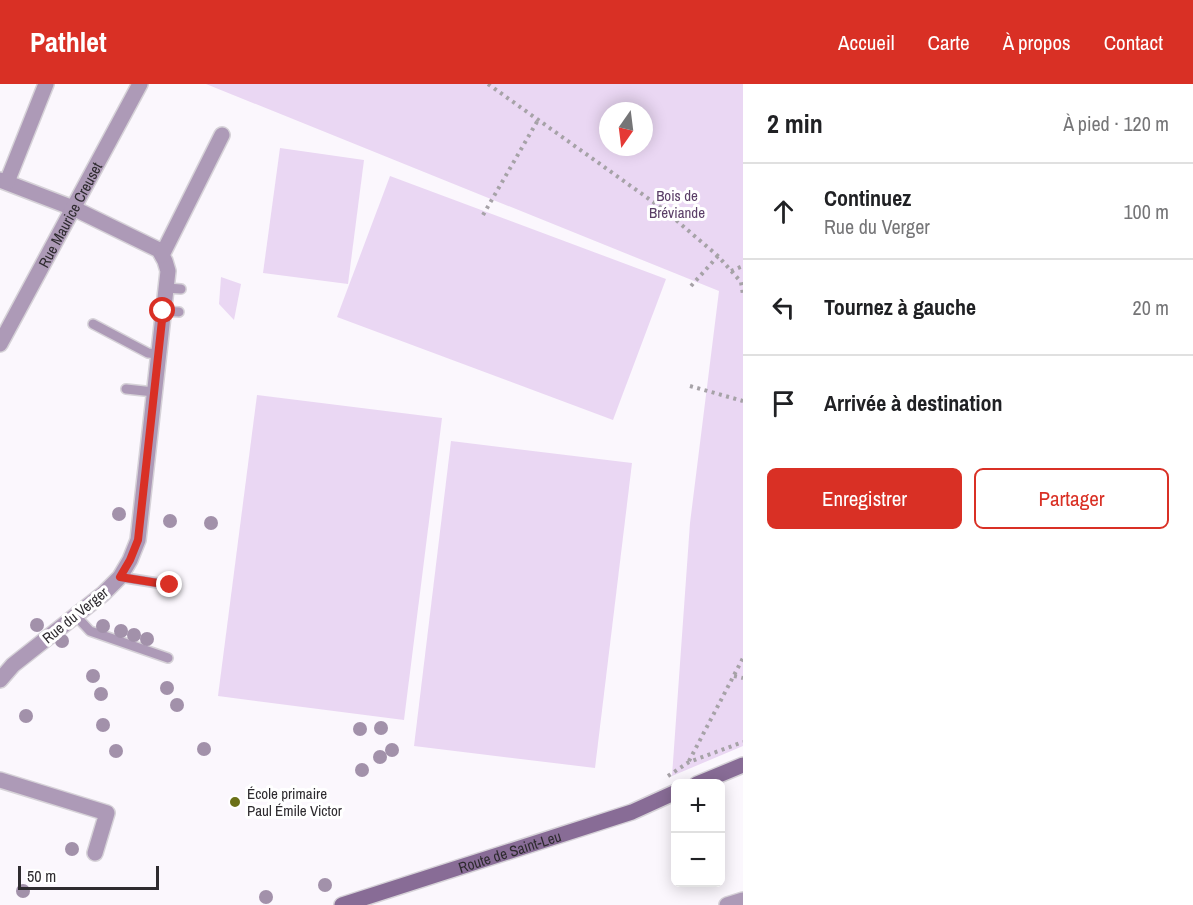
<!DOCTYPE html>
<html lang="fr">
<meta charset="utf-8">
<style>
body{margin:0;font-family:"Archivo Narrow",sans-serif;background:#f2f2f2;color:#202124}
.controls{position:absolute;right:18px;bottom:18px;display:grid;overflow:hidden;border-radius:9px;box-shadow:0 3px 15px #0003}
.controls button{width:54px;height:54px;display:grid;place-items:center;padding:0;border:0;border-bottom:2px solid #e0e0e0;background:#fff;color:#202124;font:30px sans-serif}
.compass{position:absolute;left:599px;top:18px;width:54px;height:54px;border-radius:50%;background:#fff;box-shadow:0 3px 15px #0003;rotate:194deg}
.scale{position:absolute;left:18px;bottom:15px;width:141px;box-sizing:border-box;padding-left:6px;border:3px solid #2e2b2f;border-top:0;font-size:16px;line-height:21px;white-space:nowrap;color:#2e2b2f;-webkit-text-stroke:4px #fff;paint-order:stroke}
.stop{position:absolute;width:18px;height:18px;margin:-14px;border:4px solid #d93025;border-radius:50%;background:#fff}
.stop.end{background:#d93025;border-color:#fff;box-shadow:0 2px 6px #0008}
.list{margin:0;padding:0;list-style:none}
h2{display:flex;justify-content:space-between;align-items:center;height:78px;margin:0;padding:0 24px;font-size:26px}
h2 small{font-size:20px;font-weight:400;color:#757577}
.list li{display:grid;grid-template-columns:39px 1fr auto;gap:18px;align-items:center;box-sizing:border-box;height:96px;padding:0 24px;border-top:2px solid #e0e0e0}
.list b{display:block;font-size:22px;white-space:nowrap}
.list p{margin:0;font-size:20px;white-space:nowrap;color:#757577}
.list em{font-size:20px;font-style:normal;color:#757577}
.actions{display:flex;gap:12px;padding:18px 24px}
.actions a{flex:1;padding:14px 0;border:2px solid #d93025;border-radius:9px;text-align:center;font-size:21px;color:#d93025}
.actions .main{background:#d93025;color:#fff}
.icon{flex:none;width:33px;height:33px;fill:none;stroke:currentColor;stroke-width:2;stroke-linecap:round;stroke-linejoin:round}
.map{position:relative;flex:none;width:743px;height:821px;overflow:hidden}
header{display:flex;align-items:center;gap:36px;box-sizing:border-box;height:84px;padding:0 30px;background:#d93025;color:#fff}
header strong{font-size:28px}
nav{display:flex;gap:33px;margin-inline-start:auto;font-size:21px}
main{display:flex}
aside{flex:1;background:#fff}
.map>svg:first-child{display:block}
.green{fill:#ead7f3;fill-rule:evenodd}
.lines{fill:none;stroke-linecap:round;stroke-linejoin:round}
.lane-casing{stroke:#d6d2d8;stroke-width:12}
.street-casing{stroke:#d6d2d8;stroke-width:18}
.secondary-casing{stroke:#d6d2d8;stroke-width:18}
.path{stroke:#a6a2a7;stroke-width:4;stroke-dasharray:3 4.5;stroke-linecap:butt}
.lane{stroke:#ad9ab7;stroke-width:9}
.street{stroke:#ad9ab7;stroke-width:15}
.secondary{stroke:#886c96;stroke-width:15}
.tree{fill:#a291aa}
.route{stroke:#d93025;stroke-width:8}
.poi-dot{fill:#6b7017;stroke:#fff;stroke-width:2}
.labels{text-anchor:middle;dominant-baseline:central;stroke-width:6;stroke-linejoin:round;paint-order:stroke}
.park-label{font-size:15px;fill:#5a3e67;stroke:#fff}
.street-label{font-size:15px;fill:#2e2b2f;stroke:#fff}
.poi-label{font-size:15px;fill:#2e2b2f;stroke:#fff;text-anchor:start}
</style>
<header>
<strong>Pathlet</strong>
<nav><a>Accueil</a><a>Carte</a><a>À propos</a><a>Contact</a></nav>
</header>
<main>
<div class="map">
<svg width="743" height="821" viewBox="0 0 743 821">
<rect width="100%" height="100%" fill="#fbf7fd"/>
<g class="green">
<path d="M206 0H743V662L672 692 690 439 719 207ZM608 27H644V63H608Z"/>
<path d="M280 64 364 76 348 200 263 189Z"/>
<path d="M390 92 666 195 613 336 337 233Z"/>
<path d="M221 193 241 200 234 236 219 220Z"/>
<path d="M257 311 442 334 404 636 218 612Z"/>
<path d="M451 357 632 379 595 684 414 662Z"/>
</g>
<g class="lines">
<g class="lane-casing">
<g id="lane">
<path d="M166 204 181 205"/>
<path d="M163 227 179 228"/>
<path d="M93 240 148 269 158 270"/>
<path d="M126 305 154 308"/>
<path d="M120 493 170 501"/>
<path d="M76 532 90 547 168 574"/>
</g>
</g>
<g class="street-casing">
<g id="street">
<path d="M0 96 73 124 159 166 165 177 168 187 138 456 130 476 120 493 103 510 13 581 0 596"/>
<path d="M7 98 46 0"/>
<path d="M162 171 222 51"/>
<path id="s1" d="M0 260 140 0"/>
<path d="M0 696 107 729 95 769"/>
<path d="M727 821 743 816"/>
</g>
</g>
<g class="secondary-casing">
<g id="secondary">
<path d="M697 700 743 681"/>
<path id="s2" d="M342 821 632 728 676 708"/>
</g>
</g>
<g class="path">
<path d="M488 0 663 125 718 172 741 198 743 211"/>
<path d="M483 131 538 36"/>
<path d="M731 187 743 182"/>
<path d="M691 202 718 172"/>
<path d="M690 302 743 317"/>
<path d="M734 592 743 594"/>
<path d="M689 677 743 574"/>
<path d="M668 692 689 678 743 658"/>
</g>
<use href="#lane" class="lane"/>
<use href="#street" class="street"/>
<use href="#secondary" class="secondary"/>
</g>
<g class="tree">
<circle cx="119" cy="430" r="7"/>
<circle cx="170" cy="437" r="7"/>
<circle cx="211" cy="439" r="7"/>
<circle cx="37" cy="541" r="7"/>
<circle cx="103" cy="542" r="7"/>
<circle cx="121" cy="547" r="7"/>
<circle cx="134" cy="551" r="7"/>
<circle cx="147" cy="555" r="7"/>
<circle cx="62" cy="557" r="7"/>
<circle cx="93" cy="592" r="7"/>
<circle cx="167" cy="604" r="7"/>
<circle cx="101" cy="610" r="7"/>
<circle cx="177" cy="621" r="7"/>
<circle cx="26" cy="632" r="7"/>
<circle cx="103" cy="641" r="7"/>
<circle cx="381" cy="644" r="7"/>
<circle cx="360" cy="645" r="7"/>
<circle cx="204" cy="665" r="7"/>
<circle cx="392" cy="666" r="7"/>
<circle cx="116" cy="667" r="7"/>
<circle cx="380" cy="673" r="7"/>
<circle cx="362" cy="686" r="7"/>
<circle cx="72" cy="765" r="7"/>
<circle cx="325" cy="801" r="7"/>
<circle cx="23" cy="807" r="7"/>
<circle cx="266" cy="813" r="7"/>
</g>
<g class="lines">
<path class="route" d="M163 227 138 456 130 476 120 493 170 501"/>
</g>
<circle class="poi-dot" cx="235" cy="718" r="6"/>
<g class="labels">
<g class="park-label">
<text x="677" y="111">Bois de<tspan x="677" dy="17">Bréviande</tspan></text>
</g>
<g class="street-label">
<text stroke="none"><textPath href="#s1" startOffset="147">Rue Maurice Creuset</textPath></text>
<text transform="translate(75 531) rotate(-39)">Rue du Verger</text>
<text stroke="none"><textPath href="#s2" startOffset="176">Route de Saint-Leu</textPath></text>
</g>
<g class="poi-label">
<text x="247" y="709">École primaire<tspan x="247" dy="17">Paul Émile Victor</tspan></text>
</g>
</g>
</svg>
<div class="controls">
<button>+</button>
<button>−</button>
</div>
<svg class="compass" viewBox="-18 -18 36 36"><path d="M0-13l5 13h-10z" fill="#e53935"/><path d="M0 13l5-13h-10z" fill="#757577"/></svg>
<div class="scale">50 m</div>
<div class="stop" style="left:163px;top:227px"></div>
<div class="stop end" style="left:170px;top:501px"></div>
</div>
<aside>
<h2>2 min<small>À pied · 120 m</small></h2>
<ul class="list">
<li><svg class="icon" aria-label="ahead" viewBox="0 0 24 24"><path d="M12 20V5M6 11l6-6 6 6"/></svg><div><b>Continuez</b><p>Rue du Verger</p></div><em>100 m</em></li>
<li><svg class="icon" aria-label="left" viewBox="0 0 24 24"><path d="M17 20v-9H6M10 6l-5 5 5 5"/></svg><div><b>Tournez à gauche</b></div><em>20 m</em></li>
<li><svg class="icon" aria-label="arrive" viewBox="0 0 24 24"><path d="M6 21V4h12l-3 4 3 4H6"/></svg><div><b>Arrivée à destination</b></div></li>
</ul>
<div class="actions"><a class="main">Enregistrer</a><a>Partager</a></div>
</aside>
</main>
